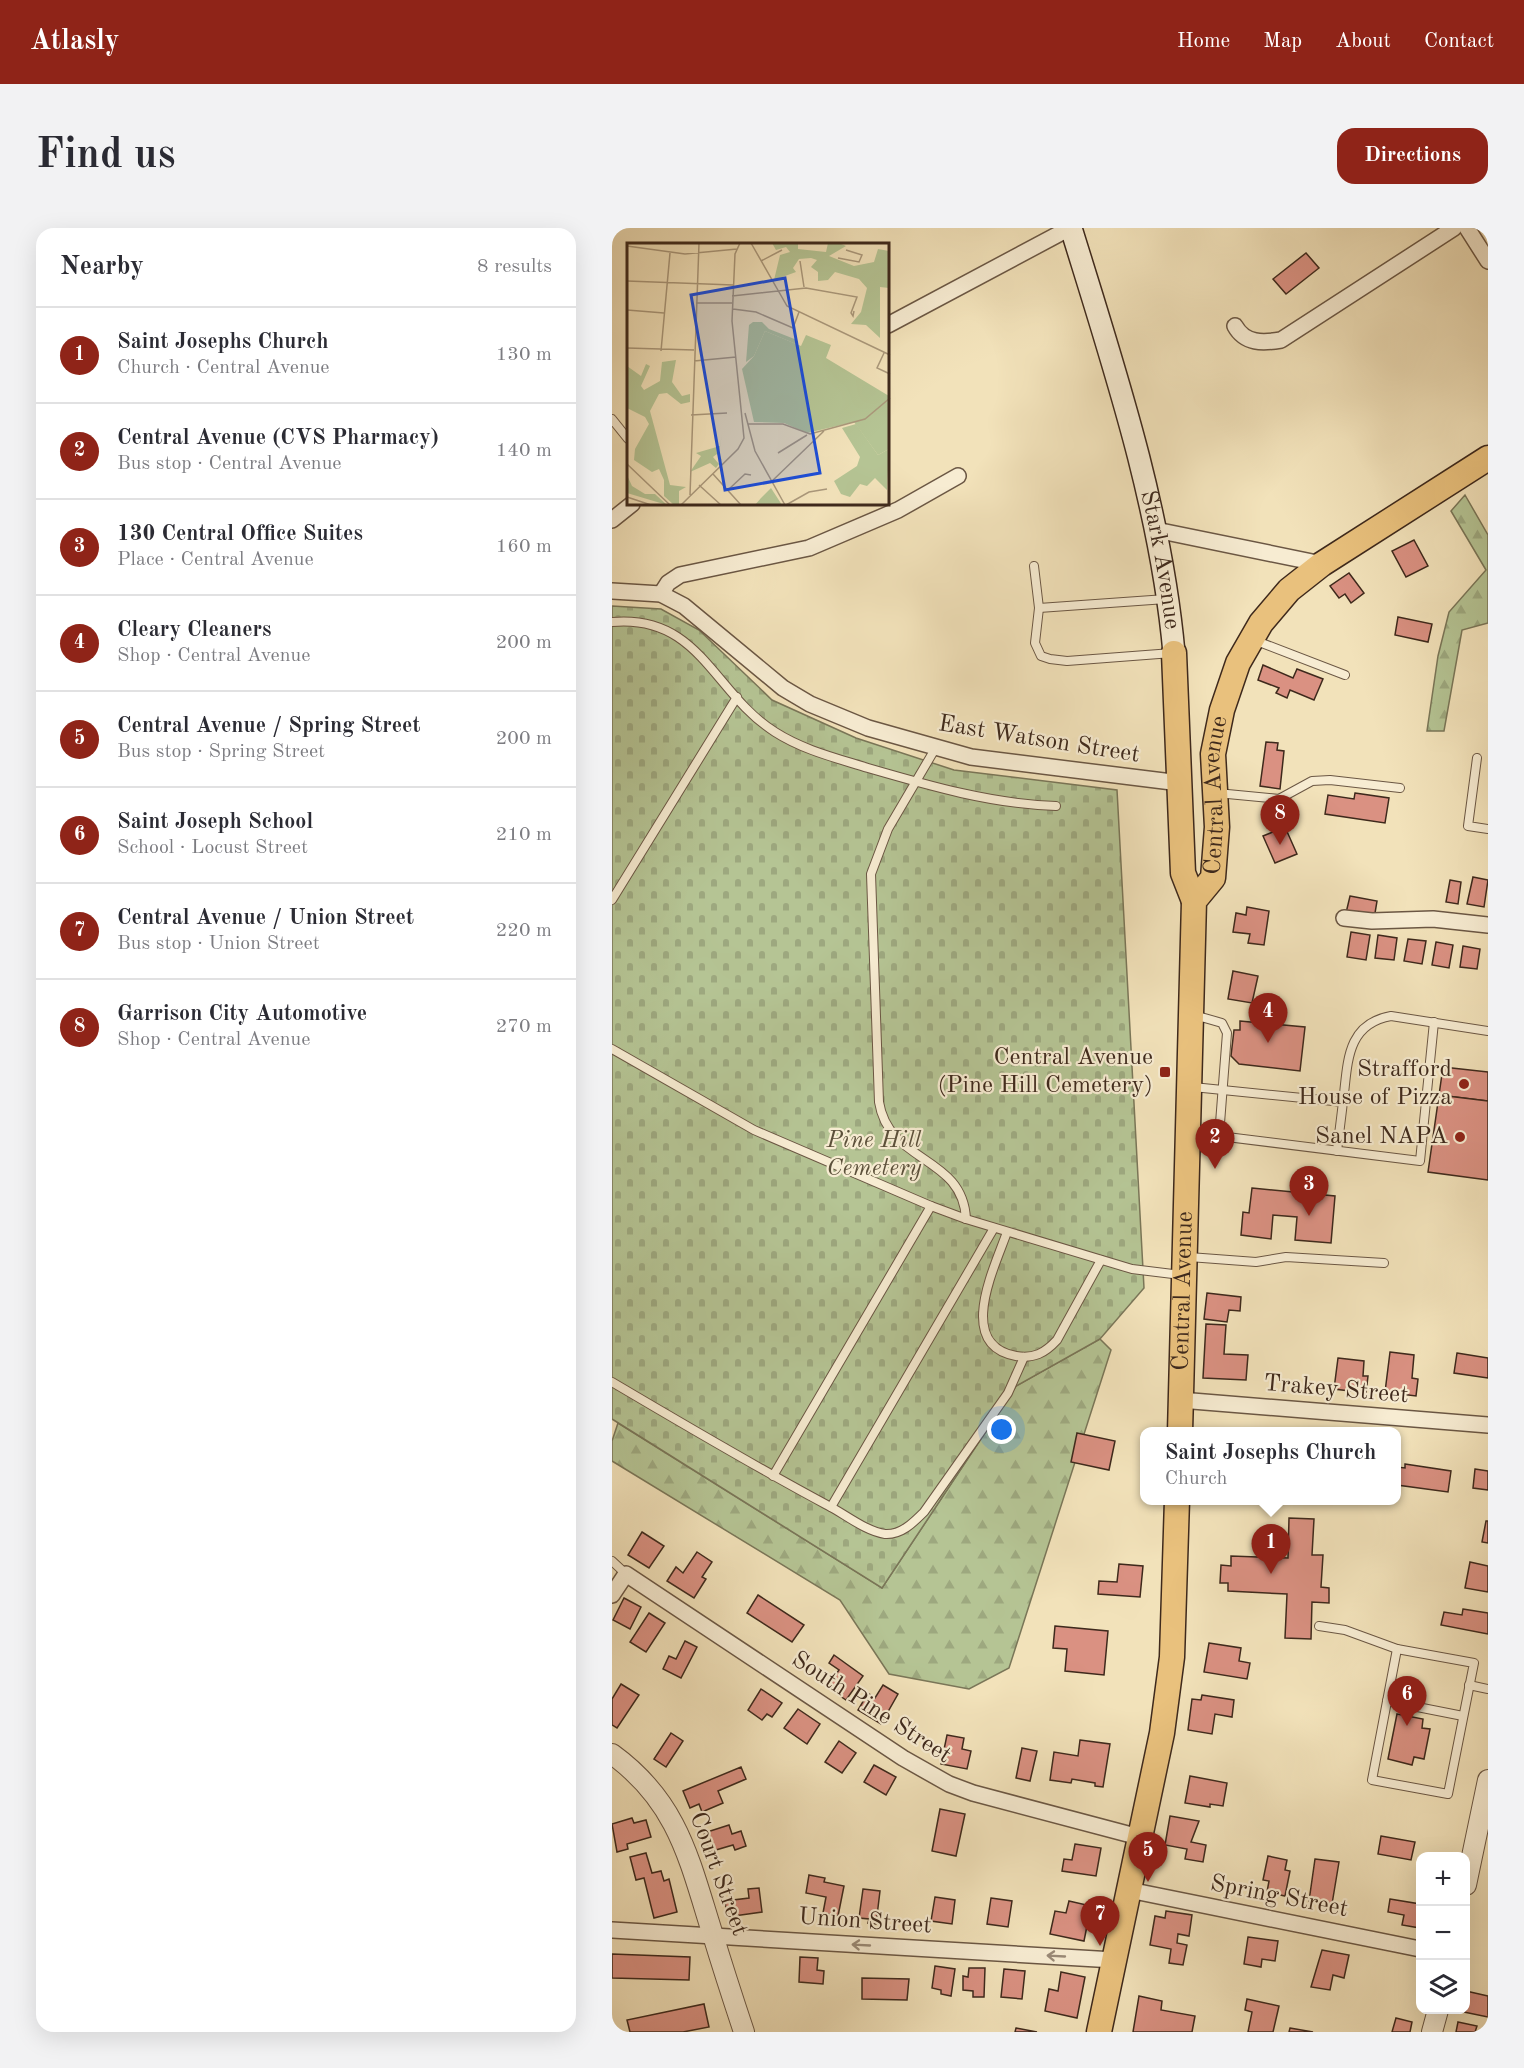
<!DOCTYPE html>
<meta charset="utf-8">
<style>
body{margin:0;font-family:"Old Standard TT",serif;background:#f2f2f3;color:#2b2b33}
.controls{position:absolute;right:18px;bottom:18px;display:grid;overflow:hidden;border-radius:12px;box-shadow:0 6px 24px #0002}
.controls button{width:54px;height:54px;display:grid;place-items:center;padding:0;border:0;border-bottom:2px solid #e1e1e2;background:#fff;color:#2b2b33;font:30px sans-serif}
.you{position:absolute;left:390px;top:1202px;width:21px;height:21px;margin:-15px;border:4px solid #fff;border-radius:50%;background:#1a73e8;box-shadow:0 0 0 9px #1a73e833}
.badge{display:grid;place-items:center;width:39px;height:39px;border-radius:50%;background:#8f2418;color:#fff;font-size:20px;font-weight:700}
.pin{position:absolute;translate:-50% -50px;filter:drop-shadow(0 2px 3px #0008)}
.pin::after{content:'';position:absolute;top:32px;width:21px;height:18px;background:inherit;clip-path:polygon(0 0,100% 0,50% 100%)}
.popup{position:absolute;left:528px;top:1199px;width:261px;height:78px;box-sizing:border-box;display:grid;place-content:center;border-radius:12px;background:#fff;filter:drop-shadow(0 2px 4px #0005);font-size:20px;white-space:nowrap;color:#7c7c81}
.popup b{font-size:22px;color:#2b2b33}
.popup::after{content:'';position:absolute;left:50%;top:100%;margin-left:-12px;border:12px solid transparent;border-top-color:#fff}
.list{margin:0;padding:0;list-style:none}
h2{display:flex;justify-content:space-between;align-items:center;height:78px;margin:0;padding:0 24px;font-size:26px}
h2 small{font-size:20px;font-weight:400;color:#7c7c81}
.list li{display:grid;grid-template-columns:39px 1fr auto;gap:18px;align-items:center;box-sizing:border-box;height:96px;padding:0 24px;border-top:2px solid #e1e1e2}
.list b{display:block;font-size:22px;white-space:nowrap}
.list p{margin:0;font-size:20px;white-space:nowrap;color:#7c7c81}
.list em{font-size:20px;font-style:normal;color:#7c7c81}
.icon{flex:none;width:33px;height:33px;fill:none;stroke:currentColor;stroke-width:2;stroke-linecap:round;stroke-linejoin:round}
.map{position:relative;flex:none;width:876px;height:1804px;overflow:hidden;border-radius:18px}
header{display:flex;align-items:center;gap:36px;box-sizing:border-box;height:84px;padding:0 30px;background:#8f2418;color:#fff}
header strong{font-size:28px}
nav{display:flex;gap:33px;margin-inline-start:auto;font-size:21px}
.intro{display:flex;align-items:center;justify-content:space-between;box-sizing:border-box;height:144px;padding:0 36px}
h1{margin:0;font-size:42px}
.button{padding:15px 27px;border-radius:18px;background:#8f2418;color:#fff;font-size:21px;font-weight:700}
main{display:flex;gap:36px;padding:0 36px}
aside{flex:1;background:#fff;border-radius:18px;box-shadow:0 6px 24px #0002}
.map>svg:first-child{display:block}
.forest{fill:url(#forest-firs);stroke:#7a7658;stroke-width:1.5}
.cemetery{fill:url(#cemetery-stones);stroke:#7a7658;stroke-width:1.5}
.building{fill:#da9182;stroke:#3e291c;stroke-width:1.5}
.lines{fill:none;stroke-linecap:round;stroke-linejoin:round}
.service-casing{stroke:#6b5744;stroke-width:10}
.minor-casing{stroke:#6b5744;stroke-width:18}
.tertiary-casing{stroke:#6b5744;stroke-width:22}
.secondary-casing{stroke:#3e291c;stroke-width:24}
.primary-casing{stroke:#3e291c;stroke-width:27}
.service{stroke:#f7ecd2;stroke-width:8}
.minor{stroke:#f7ecd2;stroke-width:15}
.tertiary{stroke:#f7ecd2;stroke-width:20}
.secondary{stroke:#f7ecd2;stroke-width:21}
.primary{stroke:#e9c17d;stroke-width:24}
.oneway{stroke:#9a8a77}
.poi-dot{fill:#8f2418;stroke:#f7ecd2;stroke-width:2}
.labels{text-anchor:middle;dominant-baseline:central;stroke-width:4.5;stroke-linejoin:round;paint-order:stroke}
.street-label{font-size:24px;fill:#3e291c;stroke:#f7ecd2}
.poi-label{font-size:24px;fill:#3e291c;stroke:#f7ecd2;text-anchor:end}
.park-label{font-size:24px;font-style:italic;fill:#5c503a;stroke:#f7ecd2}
.inset-road{fill:none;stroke:#aa987b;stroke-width:1.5}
.view{fill:#1d4ed8;fill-opacity:0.15;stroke:#1d4ed8;stroke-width:3}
.inset-edge{fill:none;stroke:#3e291c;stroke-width:3}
</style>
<header>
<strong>Atlasly</strong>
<nav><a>Home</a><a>Map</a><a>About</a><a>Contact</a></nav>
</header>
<div class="intro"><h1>Find us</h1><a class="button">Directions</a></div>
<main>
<aside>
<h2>Nearby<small>8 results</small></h2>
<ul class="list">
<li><span class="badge">1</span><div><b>Saint Josephs Church</b><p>Church · Central Avenue</p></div><em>130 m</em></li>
<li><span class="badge">2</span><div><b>Central Avenue (CVS Pharmacy)</b><p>Bus stop · Central Avenue</p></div><em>140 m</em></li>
<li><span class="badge">3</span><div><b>130 Central Office Suites</b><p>Place · Central Avenue</p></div><em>160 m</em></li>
<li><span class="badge">4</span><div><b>Cleary Cleaners</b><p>Shop · Central Avenue</p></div><em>200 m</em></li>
<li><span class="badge">5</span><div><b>Central Avenue / Spring Street</b><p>Bus stop · Spring Street</p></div><em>200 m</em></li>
<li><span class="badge">6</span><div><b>Saint Joseph School</b><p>School · Locust Street</p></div><em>210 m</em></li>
<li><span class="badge">7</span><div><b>Central Avenue / Union Street</b><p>Bus stop · Union Street</p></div><em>220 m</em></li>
<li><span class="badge">8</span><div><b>Garrison City Automotive</b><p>Shop · Central Avenue</p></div><em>270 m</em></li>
</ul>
</aside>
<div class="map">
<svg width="876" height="1804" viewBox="0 0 876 1804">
<defs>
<pattern id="forest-firs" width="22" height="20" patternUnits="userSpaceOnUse" patternTransform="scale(1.5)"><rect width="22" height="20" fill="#b5c494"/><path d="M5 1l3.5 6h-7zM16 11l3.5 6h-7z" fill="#9da87f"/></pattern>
<pattern id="cemetery-stones" width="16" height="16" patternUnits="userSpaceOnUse" patternTransform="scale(1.5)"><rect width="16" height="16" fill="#b5c494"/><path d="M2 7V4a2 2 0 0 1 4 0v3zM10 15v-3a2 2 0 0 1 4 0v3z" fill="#9da87f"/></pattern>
</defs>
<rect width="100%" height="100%" fill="#f2e2ba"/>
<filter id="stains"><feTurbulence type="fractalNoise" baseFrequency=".00333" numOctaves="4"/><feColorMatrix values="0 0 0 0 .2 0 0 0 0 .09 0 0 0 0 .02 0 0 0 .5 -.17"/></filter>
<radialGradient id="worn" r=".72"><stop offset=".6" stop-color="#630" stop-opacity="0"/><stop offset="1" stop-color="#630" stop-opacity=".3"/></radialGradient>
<g class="forest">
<path d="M853 267 876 307V395L850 402 832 503H815L826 428 837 384 874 342 839 283Z"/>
<path d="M488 1111 499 1122 397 1440 357 1461 277 1446 228 1372 0 1233V1213L6 1195 270 1360 404 1158Z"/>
</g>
<path class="cemetery" d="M0 378 49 381 87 402 160 472 244 510 342 542 505 562 532 1060 488 1111 404 1158 270 1360 0 1191Z"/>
<g class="building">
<path d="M694 25 707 40 674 66 661 51Z"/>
<path d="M802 312 816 338 794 349 780 323Z"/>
<path d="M737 345 752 365 739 375 733 366 727 370 718 358Z"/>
<path d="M786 389 820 396 816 414 783 407Z"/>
<path d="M651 437 681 450 685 441 711 451 702 472 678 462 675 470 664 465 667 460 646 452Z"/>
<path d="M654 514 666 515 665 522 672 523 668 561 648 558Z"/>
<path d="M743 565 777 570 773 595 713 586 716 567 742 571Z"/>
<path d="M673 599 685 626 663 635 651 608Z"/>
<path d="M861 649 876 652 872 679 855 676Z"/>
<path d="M838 652 849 654 846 676 834 674Z"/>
<path d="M738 668 765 673 762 691 734 685Z"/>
<path d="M635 679 657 683 652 717 636 715 638 706 621 704 624 685 634 687Z"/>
<path d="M739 704 758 707 754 732 735 729Z"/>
<path d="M766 707 785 710 782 732 763 730Z"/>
<path d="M796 711 814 713 810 736 792 733Z"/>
<path d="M824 714 841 717 837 740 820 737Z"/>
<path d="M851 718 868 721 865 741 848 739Z"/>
<path d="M621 743 646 748 640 775 616 771Z"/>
<path d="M628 793 693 799 688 843 627 836 619 828 622 802H628Z"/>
<path d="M831 839 876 844V873L827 867Z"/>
<path d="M827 867 876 873V952L816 944Z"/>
<path d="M640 960 723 968 719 1015 683 1012 685 989 661 987 659 1011 629 1007 631 984 637 985Z"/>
<path d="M595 1065 629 1069 628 1083 617 1082 615 1094 592 1091Z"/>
<path d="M594 1096 614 1097 612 1126 636 1127 634 1152 591 1150Z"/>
<path d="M778 1124 802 1127 800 1150 806 1151 804 1168 773 1164Z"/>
<path d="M845 1125 876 1130V1150L842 1145Z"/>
<path d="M726 1130 752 1133 751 1148H756L754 1165 722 1161Z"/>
<path d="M465 1205 503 1213 497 1242 459 1234Z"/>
<path d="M793 1236 839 1243 836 1264 785 1257V1239L793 1240Z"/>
<path d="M863 1241 876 1243V1262L861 1260Z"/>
<path d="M677 1290 702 1291 700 1327H711L709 1359 717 1360V1375L700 1374 699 1411 673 1410 675 1366 616 1363V1355H608L609 1337 619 1338V1328L676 1330Z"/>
<path d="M874 1293H876V1315L870 1314Z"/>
<path d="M30 1304 52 1318 37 1340 16 1327Z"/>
<path d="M85 1324 100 1334 90 1349 94 1351 82 1370 55 1353 64 1339 71 1345Z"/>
<path d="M858 1334 876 1338V1364L853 1360Z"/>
<path d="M507 1336 531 1338 528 1369 486 1366 487 1353 505 1354Z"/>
<path d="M146 1367 192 1397 180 1414 135 1385Z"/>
<path d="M12 1370 29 1379 18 1401 1 1392Z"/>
<path d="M851 1381 876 1385V1406L829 1397 832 1384 850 1387Z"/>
<path d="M37 1385 53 1395 34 1424 18 1414Z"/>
<path d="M443 1398 496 1403 492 1447 453 1443 455 1421 441 1420Z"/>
<path d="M73 1413 85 1419 69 1450 51 1441 57 1428 64 1431Z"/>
<path d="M597 1415 629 1420 627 1433 638 1435 635 1451 592 1444Z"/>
<path d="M222 1427 251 1448 234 1472 215 1459 227 1442 217 1435Z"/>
<path d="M9 1456 27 1467 5 1500 0 1497V1471Z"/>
<path d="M271 1457 286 1466 269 1496 246 1482 256 1465 263 1470Z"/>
<path d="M149 1461 170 1475 160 1489 155 1486 150 1492 136 1482Z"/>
<path d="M590 1467 622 1472 620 1489 603 1486 600 1506 576 1502 580 1471 589 1472Z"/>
<path d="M186 1481 208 1496 195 1516 172 1500Z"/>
<path d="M785 1486 811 1491 810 1500 818 1501 812 1531 802 1529 800 1537 776 1531Z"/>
<path d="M59 1505 71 1513 54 1539 42 1531Z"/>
<path d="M335 1507 352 1510 350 1521 359 1523 355 1541 329 1536Z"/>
<path d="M468 1512 498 1516 491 1559 483 1558V1555L460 1551 459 1555 438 1552 442 1524 466 1528Z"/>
<path d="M227 1513 244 1525 230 1545 213 1534Z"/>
<path d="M410 1520 425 1523 418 1553 404 1550Z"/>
<path d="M262 1537 284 1549 274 1567 252 1554Z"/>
<path d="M129 1539 134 1551 106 1563 111 1575 90 1584 87 1576 78 1580 71 1563Z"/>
<path d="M578 1548 615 1555 611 1578 598 1576V1579L573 1575Z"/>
<path d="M328 1581 353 1586 344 1628 320 1623Z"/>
<path d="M558 1588 587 1593 579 1614 594 1617 591 1634 573 1631 575 1621 553 1617Z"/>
<path d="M20 1590 22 1595 34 1592 39 1609 15 1616 16 1621 5 1624 0 1596Z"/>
<path d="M117 1597 120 1606 129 1603 134 1618 123 1622 121 1617 97 1624 92 1605Z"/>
<path d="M769 1608 803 1614 799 1632 766 1626Z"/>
<path d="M463 1616 489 1620 484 1648 450 1643 452 1631 460 1632Z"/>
<path d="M34 1625 40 1645 49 1643 52 1653 57 1651 65 1684 42 1690 32 1650 24 1652 18 1629Z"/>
<path d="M656 1628 675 1632 673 1642 678 1643 673 1668 655 1664 657 1653 651 1652Z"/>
<path d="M703 1631 727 1634 720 1676 697 1673Z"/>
<path d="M197 1647 213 1650 212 1654 232 1658 226 1688 211 1685 214 1669 194 1665Z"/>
<path d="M147 1660 150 1684 115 1689 113 1673 137 1670 136 1661Z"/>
<path d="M251 1661 268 1663 264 1696 256 1695 257 1691 247 1690Z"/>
<path d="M323 1669 343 1672 340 1696 319 1693Z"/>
<path d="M379 1670 400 1673 396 1699 375 1696Z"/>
<path d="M778 1671 808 1676V1700L790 1697 792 1687 776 1684Z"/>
<path d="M457 1673 479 1678 472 1713 438 1706 443 1683 454 1685Z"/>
<path d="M554 1683 580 1687 577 1708 566 1706 565 1715 575 1717 571 1737 557 1735 559 1721 538 1717 543 1688 553 1690Z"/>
<path d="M636 1709 666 1713 663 1733 650 1731 649 1739 632 1736Z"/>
<path d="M710 1722 737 1727 732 1750 721 1747 718 1762 699 1759Z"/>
<path d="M0 1726 78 1729 77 1752 0 1750Z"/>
<path d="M188 1729 206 1730 205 1742 212 1743 211 1756 187 1754Z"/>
<path d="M323 1738 343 1741 339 1768 329 1766V1762L320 1760Z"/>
<path d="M357 1740H373L372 1769H361V1763L351 1762V1748L356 1749Z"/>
<path d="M392 1741 413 1743 410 1771 389 1769Z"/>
<path d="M449 1744 473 1749 465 1790 433 1783 437 1761 446 1763Z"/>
<path d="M250 1750 297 1751 295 1772 250 1771Z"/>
<path d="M854 1763 876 1768V1789L847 1783 854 1782Z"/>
<path d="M527 1768 550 1773 549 1782 583 1788 580 1804H521Z"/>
<path d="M635 1771 667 1778 661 1804H636L640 1784 633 1782Z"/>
<path d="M92 1776 97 1799 71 1804H18L15 1792Z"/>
<path d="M784 1790 800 1794 798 1804H780Z"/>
<path d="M846 1794 865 1798 863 1804H844Z"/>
<path d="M404 1800 425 1804H403Z"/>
<path d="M678 1800 701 1804H677Z"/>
</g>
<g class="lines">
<g class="service-casing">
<g id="service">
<path d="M0 191 16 211"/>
<path d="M422 338 427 380 554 371"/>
<path d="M427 380 423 415 429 428 438 431 455 433 560 425"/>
<path d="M0 394C88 386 101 465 163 504 191 522 224 530 256 540 318 558 380 576 444 578"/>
<path d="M642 412 733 447"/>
<path d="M323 521 276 601 259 646 267 874C277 936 351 927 354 991"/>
<path d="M865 530 856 598 876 601"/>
<path d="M605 565 667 571 700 553 718 552 788 560"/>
<path d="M0 672 125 469"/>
<path d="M0 821 142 902 319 978 354 991 520 1041 569 1047"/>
<path d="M581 859 731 874C736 837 733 796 779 788L876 803"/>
<path d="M579 906 607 908 615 805 610 795 582 787"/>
<path d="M607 908 808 933 822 794"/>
<path d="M725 923 731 874"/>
<path d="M395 1004C383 1039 343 1117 404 1128 422 1131 433 1125 445 1112L489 1032"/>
<path d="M577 1029 644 1034 674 1029 772 1035"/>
<path d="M0 1154C71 1196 142 1238 215 1277 233 1286 253 1303 273 1306 289 1307 301 1295 312 1284L396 1165 412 1129"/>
<path d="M161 1248 319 978"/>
<path d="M219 1279 382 1000"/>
<path d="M0 1333 14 1346"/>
<path d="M707 1398 733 1402 785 1421"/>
<path d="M785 1421 862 1435 836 1566 760 1552Z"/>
<path d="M857 1457 876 1461"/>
<path d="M775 1473 851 1488"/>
</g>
</g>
<g class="minor-casing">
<g id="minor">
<path d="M855 0 876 33"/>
<path d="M276 97 458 0"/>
<path d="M623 98C633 116 651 115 669 112L842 0"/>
<path d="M0 292 20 276"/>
<path d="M544 302 710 336"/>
<path d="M0 363 49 366 72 378 171 460 198 476 256 500 359 529 568 555"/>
<path d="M49 366 56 355 68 347 197 320 286 282 346 248"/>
<path d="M732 690 760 693 821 691 876 697"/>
<path d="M568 1172 876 1197"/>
<path d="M0 1367 14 1346 291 1530 337 1556 361 1565 527 1609"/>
<path d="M517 1662 808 1721"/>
<path d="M0 1702 502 1732"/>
</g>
</g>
<g class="tertiary-casing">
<g id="tertiary">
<path d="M0 1526C66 1574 77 1631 100 1704 110 1737 121 1771 132 1804"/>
<path d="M854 1657 876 1552"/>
<path d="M820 1804 826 1782"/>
</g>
</g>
<g class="secondary-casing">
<g id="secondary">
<path id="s1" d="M459 0C502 139 549 280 562 425"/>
</g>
</g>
<g class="primary-casing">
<g id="primary">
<path d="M562 425 571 645 582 673"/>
<path id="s2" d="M568 1204 582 673 601 650 605 599 601 526 610 482 626 435 649 395 677 362 710 336 876 230"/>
<path d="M487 1804 550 1505 560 1429 565 1272"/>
</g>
</g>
<use href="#service" class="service"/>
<use href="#minor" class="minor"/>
<use href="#tertiary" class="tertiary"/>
<use href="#secondary" class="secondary"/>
<use href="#primary" class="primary"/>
</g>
<defs><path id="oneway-shaft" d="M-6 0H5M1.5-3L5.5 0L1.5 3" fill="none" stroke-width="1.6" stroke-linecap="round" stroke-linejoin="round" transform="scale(1.5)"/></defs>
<g class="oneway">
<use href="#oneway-shaft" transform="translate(249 1717) rotate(-177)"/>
<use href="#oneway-shaft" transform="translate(444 1728) rotate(-177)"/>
</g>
<g class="poi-dot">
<rect x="547" y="838" width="12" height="12" rx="3"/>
<circle cx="852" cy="856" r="6"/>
<circle cx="848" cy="909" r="6"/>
</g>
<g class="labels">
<g class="street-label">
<text stroke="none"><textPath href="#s1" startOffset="344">Stark Avenue</textPath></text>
<text transform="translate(427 512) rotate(9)">East Watson Street</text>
<text stroke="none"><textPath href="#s2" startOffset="644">Central Avenue</textPath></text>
<text stroke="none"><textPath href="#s2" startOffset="141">Central Avenue</textPath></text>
<text transform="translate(724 1162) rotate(5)">Trakey Street</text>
<text transform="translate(259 1480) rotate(33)">South Pine Street</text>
<text transform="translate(106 1646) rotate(70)">Court Street</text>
<text transform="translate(667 1669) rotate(11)">Spring Street</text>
<text transform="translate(253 1694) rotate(4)">Union Street</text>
</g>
<g class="poi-label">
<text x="541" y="830">Central Avenue<tspan x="541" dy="28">(Pine Hill Cemetery)</tspan></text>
<text x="840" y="842">Strafford<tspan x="840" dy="28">House of Pizza</tspan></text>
<text x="836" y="909">Sanel NAPA</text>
</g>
<g class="park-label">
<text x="262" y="913">Pine Hill<tspan x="262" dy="28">Cemetery</tspan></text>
</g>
</g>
<g transform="translate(15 15)">
<rect width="262" height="262" fill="#f2e2ba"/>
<path d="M145 0H171V6L199 9 201 0H212L219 3 202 13 227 23 247 19 251 6 262 8V45L253 44V95L239 82 224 81 234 69 240 45 232 36 208 29 201 37 191 38V29L184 24 190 17 184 15 172 16 166 25 169 29 147 37 153 12 163 9 159 4 149 7ZM126 79H135L142 86 170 97 169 101 138 88 127 113 119 119 122 82ZM49 117 45 139 55 153 63 151V159L54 161 40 150 32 151 23 168 43 242 59 244 52 248V261L47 262 37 253V237L32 226 25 229 7 217 8 206 22 181 18 174 0 165V123L14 133 19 121 23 123 14 143 17 147 33 138 35 119ZM229 181 251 212 262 206 260 247 248 235 240 243 233 241 223 254 214 251 207 238 230 223 233 214 215 185ZM95 191 92 210 95 218 90 211 86 214 92 221 89 225 83 220 63 229 74 213 69 210 93 203ZM0 232 5 243 18 251H28L40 262 0 250Z" fill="#b5c494"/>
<path d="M138 88 174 103 179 92 204 102 199 115 262 153V206L251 212 227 179 180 190 157 180 127 179 115 126 127 113ZM144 245 155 262H128L134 255Z" fill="#b5c494"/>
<path class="inset-road" d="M124 0 160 63 263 112M0 3 58 11 110 6M211 15 232 19 235 12 219 7M134 18 155 7M173 18 177 44M0 38 106 42M105 53 179 45 230 54 224 70 226 73 227 68M69 60H105M106 66 129 69 166 85 172 69M0 67 37 70M0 105 67 107M34 108 43 10M257 110 250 125 263 131M67 118 109 114M118 170 128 208 158 262M64 172 100 170M121 181H156L183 191 238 176 263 155M151 210 180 192M0 221 43 262M86 231 114 262M144 239 197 188M72 242 94 262M101 247 118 231 124 232M63 252 72 0M0 254 24 262M54 262 111 206 117 195 105 78 108 11 113 0M159 262 182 249 200 246"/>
<path class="view" d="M158 35 193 230 98 247 64 52Z"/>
<rect width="262" height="262" class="inset-edge"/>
</g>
<rect width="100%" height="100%" filter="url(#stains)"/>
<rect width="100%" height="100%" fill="url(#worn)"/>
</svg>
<div class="controls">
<button>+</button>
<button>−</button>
<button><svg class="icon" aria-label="layers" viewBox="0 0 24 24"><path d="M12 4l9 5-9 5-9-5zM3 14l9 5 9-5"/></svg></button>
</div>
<div class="you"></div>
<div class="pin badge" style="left:659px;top:1346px">1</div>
<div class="popup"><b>Saint Josephs Church</b>Church</div>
<div class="pin badge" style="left:603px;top:941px">2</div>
<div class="pin badge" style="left:697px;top:988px">3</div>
<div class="pin badge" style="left:656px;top:815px">4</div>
<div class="pin badge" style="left:536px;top:1654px">5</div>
<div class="pin badge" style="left:795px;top:1498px">6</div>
<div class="pin badge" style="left:488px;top:1718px">7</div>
<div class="pin badge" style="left:668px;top:617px">8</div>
</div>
</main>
